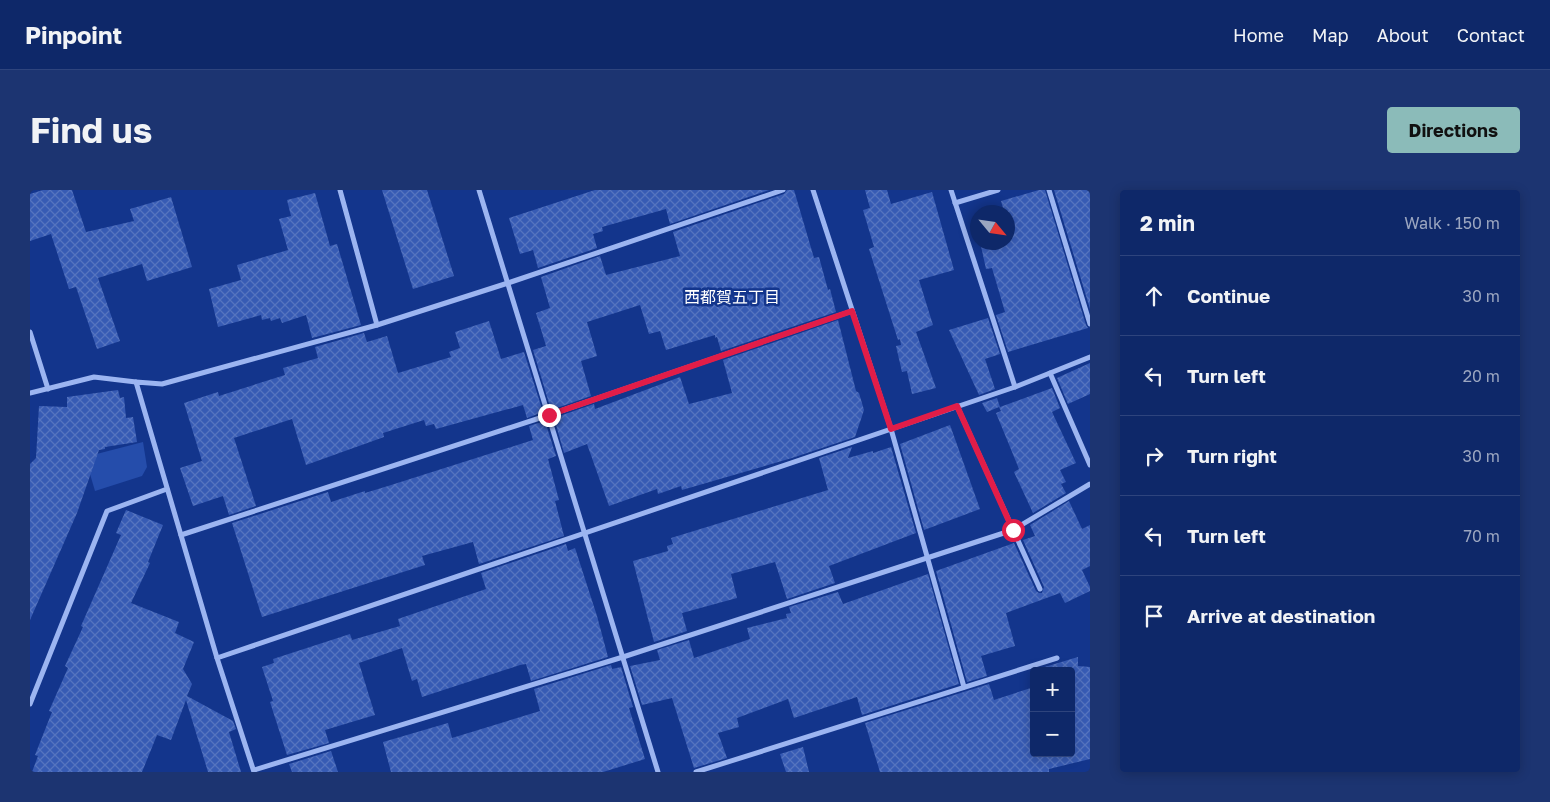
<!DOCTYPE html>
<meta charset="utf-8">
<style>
body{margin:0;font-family:"Golos Text","Noto Sans JP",sans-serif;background:#1c3471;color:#f1f3f6}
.controls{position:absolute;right:15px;bottom:15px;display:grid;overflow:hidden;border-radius:5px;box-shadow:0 2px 12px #0003}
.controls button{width:45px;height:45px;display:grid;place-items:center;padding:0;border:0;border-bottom:1px solid #2e447d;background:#0e2869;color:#f1f3f6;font:25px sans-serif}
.compass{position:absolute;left:940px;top:15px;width:45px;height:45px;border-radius:50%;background:#0e2869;box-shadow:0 2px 12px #0003;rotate:119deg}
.stop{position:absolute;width:15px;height:15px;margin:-11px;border:4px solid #e11d48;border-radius:50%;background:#fff}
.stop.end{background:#e11d48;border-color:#fff;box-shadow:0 1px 5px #0008}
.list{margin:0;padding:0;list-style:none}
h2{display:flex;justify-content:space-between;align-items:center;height:65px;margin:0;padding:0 20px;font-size:21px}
h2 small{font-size:16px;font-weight:400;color:#9ba6c0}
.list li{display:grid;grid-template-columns:32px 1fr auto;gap:15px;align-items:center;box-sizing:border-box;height:80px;padding:0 20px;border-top:1px solid #2e447d}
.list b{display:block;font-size:19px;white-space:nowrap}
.list em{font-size:16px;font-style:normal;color:#9ba6c0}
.icon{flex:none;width:28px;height:28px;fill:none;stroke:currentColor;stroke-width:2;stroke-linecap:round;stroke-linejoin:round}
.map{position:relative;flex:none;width:1060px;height:582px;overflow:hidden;border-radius:5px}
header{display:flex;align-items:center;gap:30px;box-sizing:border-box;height:70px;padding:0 25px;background:#0e2869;border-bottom:1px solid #2e447d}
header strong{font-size:24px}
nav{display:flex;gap:28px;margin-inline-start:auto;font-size:18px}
.intro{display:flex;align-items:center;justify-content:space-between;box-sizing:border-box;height:120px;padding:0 30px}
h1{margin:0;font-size:35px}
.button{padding:12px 22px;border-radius:5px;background:#8bbbb9;color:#111;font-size:18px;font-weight:700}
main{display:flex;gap:30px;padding:0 30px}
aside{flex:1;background:#0e2869;border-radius:5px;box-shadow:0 2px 12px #0003}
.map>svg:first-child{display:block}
.green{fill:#254dab}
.building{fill:url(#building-cross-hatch)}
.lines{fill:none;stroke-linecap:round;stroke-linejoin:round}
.minor{stroke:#9cb5f1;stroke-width:5}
.route{stroke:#e11d48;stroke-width:6}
.labels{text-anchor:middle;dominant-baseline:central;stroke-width:5;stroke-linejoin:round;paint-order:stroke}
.neighbourhood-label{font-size:16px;fill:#fff;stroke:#13358c}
</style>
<header>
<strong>Pinpoint</strong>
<nav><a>Home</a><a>Map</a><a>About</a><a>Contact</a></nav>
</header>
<div class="intro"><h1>Find us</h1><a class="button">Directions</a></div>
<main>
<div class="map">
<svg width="1060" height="582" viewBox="0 0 1060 582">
<defs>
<pattern id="building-cross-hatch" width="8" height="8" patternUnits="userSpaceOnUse" patternTransform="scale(1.25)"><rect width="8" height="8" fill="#375bb4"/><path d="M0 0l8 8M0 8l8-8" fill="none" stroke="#5574bf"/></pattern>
</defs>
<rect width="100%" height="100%" fill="#13358c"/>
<path class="green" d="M113 252 117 277 112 286 65 301 55 267Z"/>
<g class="building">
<path d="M13 0H42L56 42 104 31 100 19 141 7 162 77 117 91 112 74 68 88 90 151 67 159 46 97 39 99 21 44 0 51V4Z"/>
<path d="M352 0H397L424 86 383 99Z"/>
<path d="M565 0H739L640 34 636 19 572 37 573 41 563 44 567 58 508 78 503 60 490 64 479 28Z"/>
<path d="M757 0H764L784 68 789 67 798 100 800 99 806 122 691 161 687 147 685 148V145L636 160 630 141 619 144 610 115 557 132 567 166 551 171 561 206 521 220 503 160 516 156 506 123 520 118 511 87 570 66 576 85 650 66 643 42 754 4Z"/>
<path d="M835 0H857L861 14 902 2 924 80 889 90 903 135 886 142 906 198 882 204 877 181 872 182 866 156 871 155 870 149 868 150 839 59 844 57 833 20 840 18Z"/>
<path d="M1009 0H1015L1056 135 1058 138 978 162 966 125 975 122 962 78 956 79 951 56 963 52H978V49L982 48 978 33V22H974L971 11Z"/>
<path d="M1024 0H1060V119Z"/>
<path d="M285 3 300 56 307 54 331 135 282 148 276 125 252 133 250 128 241 131 240 128 232 130 231 125 188 137 179 99 211 90 207 75 258 60 249 29 261 26 257 10Z"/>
<path d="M958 128 970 164 955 169 965 199 949 205 919 140Z"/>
<path d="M808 130 826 201 829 203 834 220 825 247 762 268 652 300 651 296 628 304 627 299 579 316 557 254 534 263 524 228 564 214 565 219 650 187 659 214 702 203 693 170Z"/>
<path d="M459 131 471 169 494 162 513 222 497 228 493 215 406 239 404 234 396 236 394 230 353 243 354 247 276 275 262 229 204 248 226 316 199 325 193 306 163 316 150 278 172 271 154 213 188 202 189 206 255 185 253 178 288 168 285 157 334 143 337 152 357 146 368 183 421 167 419 162 430 158 425 142Z"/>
<path d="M1060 173V204L1038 214 1027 188Z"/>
<path d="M1022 198 1030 218 1022 222 1046 273 1030 280 1036 292 1031 294 1036 303 1003 323 984 282 989 279 966 223 971 221 969 217 957 222 952 213 967 208 970 217Z"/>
<path d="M88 200 90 208 94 207 96 228 103 227 107 252 75 257V259L69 260 47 323 0 430V274L6 268 9 216 37 217V207Z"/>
<path d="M515 231 526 266 518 269 529 310 525 311 534 346 449 374 443 352 392 366 395 375 232 427 202 333 298 302 301 312 335 301V303L358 296 503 250 499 236Z"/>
<path d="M920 235 950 319 894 340 870 254Z"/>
<path d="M822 257 818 268 843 261V263L861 257 886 343 799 376 805 393 757 409 745 372 701 384 707 408 652 423 657 441 624 452 603 371 638 361 637 356 643 354 641 348 798 300 789 268Z"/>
<path d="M1039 311 1052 339 1060 335V376L1052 380 1060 397V401L1035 413 1030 403 976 423 985 456 951 466 957 486 937 492 906 381 984 353 1006 401 1009 403H1012L1014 397 993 350 1005 346 1000 335Z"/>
<path d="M96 320 133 335 118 372 120 373 101 413 149 432 145 443 164 452 153 479 162 494 157 506 203 531 206 539 199 542 211 582H178L156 510 141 550 127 545 112 582H2L8 566 5 565 22 522 19 521 38 478 35 476 53 437 51 436 91 345 86 343Z"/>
<path d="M536 354 538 361 545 358 567 426 578 467 501 491 496 474 490 475 392 507 387 489 382 491 372 458 329 473 345 525 295 540 299 553 257 565 240 512 243 511 232 477 244 473 243 469 320 444 322 450 370 436 368 429 456 399 451 383Z"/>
<path d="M898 384 929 494 832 525 827 507 764 528 758 509 707 528 709 537 688 543 697 568 664 578 642 508 612 515 600 476 630 470 627 460 659 450 664 468 720 449 717 438 757 428 756 424 761 423 759 417 808 402 813 414Z"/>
<path d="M1048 467V476L1060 477V569L1019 579V582H850L835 533 959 494 964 510 1004 497V563H1041V481H1008V479Z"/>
<path d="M581 475 582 479 591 477 603 517 599 518 615 569 573 582H361L353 552 418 533 422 548 510 521 504 499Z"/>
<path d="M773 557 779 582H756L750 564Z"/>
<path d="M301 561 308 582H262L259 574Z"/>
</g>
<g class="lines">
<g class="minor">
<path d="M310 0 347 135"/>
<path d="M449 0 628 582"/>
<path d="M783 0 861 239 934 497"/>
<path d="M921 0 985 197"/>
<path d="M1019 0 1060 134"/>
<path d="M925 13 968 0"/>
<path d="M0 142 18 199"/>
<path d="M1020 183 1060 275"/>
<path d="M0 203 64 187 106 192"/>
<path d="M927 216 1010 399"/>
<path d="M151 345 519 225 822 121"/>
<path d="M187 468 985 197 1060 167"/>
<path d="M0 514 77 321 137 299"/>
<path d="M224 580 593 467 983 340 1060 294"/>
<path d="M224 582 187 468 106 192 132 194 347 135 478 93 753 0"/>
<path d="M666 582 1027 468"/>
</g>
</g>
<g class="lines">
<path class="route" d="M519 225 822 121 861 239 927 216 983 340"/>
</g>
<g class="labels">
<g class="neighbourhood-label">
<text x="702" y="107">西都賀五丁目</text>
</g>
</g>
</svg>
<div class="controls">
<button>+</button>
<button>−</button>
</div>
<svg class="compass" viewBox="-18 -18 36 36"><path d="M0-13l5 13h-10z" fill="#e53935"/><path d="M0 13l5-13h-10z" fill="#9ba6c0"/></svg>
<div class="stop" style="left:983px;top:340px"></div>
<div class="stop end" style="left:519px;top:225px"></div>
</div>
<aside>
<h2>2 min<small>Walk · 150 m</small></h2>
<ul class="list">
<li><svg class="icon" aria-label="ahead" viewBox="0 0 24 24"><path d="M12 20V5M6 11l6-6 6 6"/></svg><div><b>Continue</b></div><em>30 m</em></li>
<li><svg class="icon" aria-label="left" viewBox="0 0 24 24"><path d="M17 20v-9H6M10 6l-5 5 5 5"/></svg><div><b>Turn left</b></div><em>20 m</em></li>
<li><svg class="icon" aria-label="right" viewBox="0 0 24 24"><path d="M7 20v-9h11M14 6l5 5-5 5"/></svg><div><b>Turn right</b></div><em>30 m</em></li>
<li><svg class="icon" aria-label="left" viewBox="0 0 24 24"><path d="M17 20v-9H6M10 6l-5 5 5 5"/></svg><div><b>Turn left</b></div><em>70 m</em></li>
<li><svg class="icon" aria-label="arrive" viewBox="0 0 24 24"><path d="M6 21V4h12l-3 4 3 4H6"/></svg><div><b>Arrive at destination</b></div></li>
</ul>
</aside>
</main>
